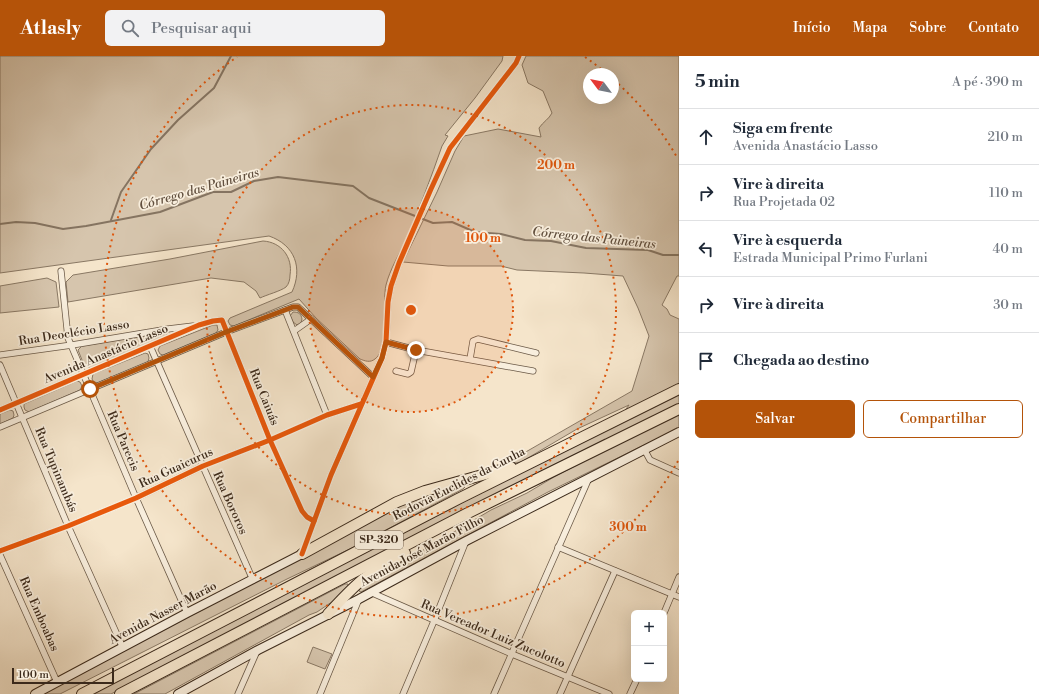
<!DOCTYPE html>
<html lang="pt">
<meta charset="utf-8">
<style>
body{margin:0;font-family:"Libre Bodoni",serif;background:#f2f2f3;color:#1f2937}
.controls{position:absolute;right:12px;bottom:12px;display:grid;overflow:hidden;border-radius:6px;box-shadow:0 4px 16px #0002}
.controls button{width:36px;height:36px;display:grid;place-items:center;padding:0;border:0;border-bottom:1px solid #e0e1e3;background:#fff;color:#1f2937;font:20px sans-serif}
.compass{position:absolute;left:583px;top:12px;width:36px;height:36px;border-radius:50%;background:#fff;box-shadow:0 4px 16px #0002;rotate:302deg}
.scale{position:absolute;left:12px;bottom:10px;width:102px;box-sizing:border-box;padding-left:4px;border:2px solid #3c2a1b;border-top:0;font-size:11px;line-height:14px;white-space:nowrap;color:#3c2a1b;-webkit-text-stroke:3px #f8eedd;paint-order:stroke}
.stop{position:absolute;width:12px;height:12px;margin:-9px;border:3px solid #b45309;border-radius:50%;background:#fff}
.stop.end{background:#b45309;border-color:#fff;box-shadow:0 1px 4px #0008}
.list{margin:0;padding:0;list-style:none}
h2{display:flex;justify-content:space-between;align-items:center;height:52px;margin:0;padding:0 16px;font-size:17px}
h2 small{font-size:13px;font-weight:400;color:#747a83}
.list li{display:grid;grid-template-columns:26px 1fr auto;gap:12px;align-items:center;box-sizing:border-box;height:56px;padding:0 16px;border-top:1px solid #e0e1e3}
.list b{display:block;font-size:15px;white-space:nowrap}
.list p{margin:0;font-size:13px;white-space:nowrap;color:#747a83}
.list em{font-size:13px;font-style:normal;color:#747a83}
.actions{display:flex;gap:8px;padding:12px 16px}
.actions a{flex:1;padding:9px 0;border:1px solid #b45309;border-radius:6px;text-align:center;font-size:14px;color:#b45309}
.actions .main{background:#b45309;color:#fff}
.icon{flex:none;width:22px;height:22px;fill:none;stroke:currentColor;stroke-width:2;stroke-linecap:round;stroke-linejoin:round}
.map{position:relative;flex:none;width:679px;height:638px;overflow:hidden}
header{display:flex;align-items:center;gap:24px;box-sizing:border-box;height:56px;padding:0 20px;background:#b45309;color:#fff}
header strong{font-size:19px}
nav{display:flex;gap:22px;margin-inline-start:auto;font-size:14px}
.search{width:280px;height:36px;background:#f2f2f3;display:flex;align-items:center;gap:10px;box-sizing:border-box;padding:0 14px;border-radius:6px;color:#747a83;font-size:15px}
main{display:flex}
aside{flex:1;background:#fff}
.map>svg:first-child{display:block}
.green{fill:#d6c5ad;stroke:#897864;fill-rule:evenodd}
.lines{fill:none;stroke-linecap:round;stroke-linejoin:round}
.stream{stroke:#857461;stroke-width:2}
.street-casing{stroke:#6a5947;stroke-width:7}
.secondary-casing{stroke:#3c2a1b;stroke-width:10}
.highway-casing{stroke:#3c2a1b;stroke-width:12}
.street{stroke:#f8eedd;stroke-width:5.5}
.secondary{stroke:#f8eedd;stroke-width:8}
.highway{stroke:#f5e5cb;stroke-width:10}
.cycleway-casing{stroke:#f8eedd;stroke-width:8}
.cycleway{stroke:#e8590c;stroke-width:5}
.route{stroke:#b45309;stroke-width:5}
.ring{fill:none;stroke:#df570d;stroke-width:2;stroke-dasharray:2 4}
.labels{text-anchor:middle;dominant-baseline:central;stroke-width:3.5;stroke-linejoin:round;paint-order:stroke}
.shield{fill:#f8eedd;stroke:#746555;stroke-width:1}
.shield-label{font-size:11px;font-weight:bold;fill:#3c2a1b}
.street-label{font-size:12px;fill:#3c2a1b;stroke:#f8eedd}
.water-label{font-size:13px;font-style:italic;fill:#614f3e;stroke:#f8eedd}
.centre{fill:#df570d;stroke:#f8eedd;stroke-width:2}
.ring-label{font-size:12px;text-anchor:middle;font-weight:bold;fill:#df570d;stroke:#f8eedd;stroke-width:3.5;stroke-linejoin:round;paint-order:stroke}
</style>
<header>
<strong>Atlasly</strong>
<div class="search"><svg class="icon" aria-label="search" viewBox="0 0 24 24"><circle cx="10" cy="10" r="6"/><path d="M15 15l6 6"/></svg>Pesquisar aqui</div>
<nav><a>Início</a><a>Mapa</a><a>Sobre</a><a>Contato</a></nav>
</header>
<main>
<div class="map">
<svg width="679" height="638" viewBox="0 0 679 638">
<rect width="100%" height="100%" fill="#f5e5cb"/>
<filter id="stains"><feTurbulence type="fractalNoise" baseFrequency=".005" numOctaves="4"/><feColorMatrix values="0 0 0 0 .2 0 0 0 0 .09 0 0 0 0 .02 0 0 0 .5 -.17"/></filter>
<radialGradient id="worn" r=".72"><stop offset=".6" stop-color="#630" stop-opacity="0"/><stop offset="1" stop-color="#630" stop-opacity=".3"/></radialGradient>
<g class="green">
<path d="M0 0H503L502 5 475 42 445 79 448 80 442 90C431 122 419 153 406 184 399 199 390 213 386 229 382 246 389 294 375 303 370 307 365 305 360 303L316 262 299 243 234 270 230 269 228 265 230 262 292 236C303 212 295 189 269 180L0 217Z"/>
<path d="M526 0H679V220H677L662 249 667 253 670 259 679 263V372L548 436 361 536 359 535 360 531 364 525 386 516 491 454 527 437 554 421 600 397 605 383 448 462 111 638H91L615 368 629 349 577 373 521 406 503 409 632 335 649 280 638 252 623 220 584 217 517 214 501 210H448L403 206 437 136 455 95 464 80 498 73 541 81 539 72C543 66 549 63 552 57L543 35 528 27 522 9ZM589 18H613V42H589Z"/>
<path d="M263 185C281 186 293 201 290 219 290 223 289 228 286 231 281 235 266 239 260 242L256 235 244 226 211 222 68 246 66 226 73 219 170 203Z"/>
<path d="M47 222 56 226 59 251 0 257V230Z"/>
<path d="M293 256C299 256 301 258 302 263L301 267 297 269 293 266 290 260Z"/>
<path d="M213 269H217L218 274 216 277 163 299 160 298 158 294 160 290Z"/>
<path d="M166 276 167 278 166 280 91 312 84 309 78 294 82 290Z"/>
<path d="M145 297 148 298 149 302 148 306 97 327 93 325 92 323 93 318Z"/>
<path d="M77 325 80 326 82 330 80 334 29 356 25 354 24 351V348Z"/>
<path d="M10 354 13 355 14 359 13 362 0 368V358Z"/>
<path d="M461 428 465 431 463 433 354 491 287 523 60 638H42L303 501 398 448Z"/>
<path d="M345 528H348V532L345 537 317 556 309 559 165 638H134Z"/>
<path d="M313 591 332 598 325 613 307 606Z"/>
</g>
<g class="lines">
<g class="stream">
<path d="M111 164 121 136 151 93 178 64 214 32 231 0"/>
<path d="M0 168 16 166 35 167 63 173 86 170 160 156 213 136H231L254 125 278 121 353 130 369 142 410 158 433 167 452 166 475 176 501 178 525 184 551 185 586 192 648 194 663 199H679"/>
</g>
<g class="street-casing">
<g id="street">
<path d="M61 215 68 282 136 442 187 557"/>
<path d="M285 254 327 359"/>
<path d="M294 275 311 263"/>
<path d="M386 286 416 294 533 315"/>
<path d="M150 290 253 524"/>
<path d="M0 299 72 289 168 273 193 270"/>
<path d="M470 303 473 285 478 283 536 297"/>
<path d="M0 309 68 470 123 592"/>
<path d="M396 315 408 318 411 316 416 294"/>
<path d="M0 354 199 269 213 265 222 264 270 384 302 455 307 461 314 465"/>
<path d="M0 371 226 276 293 251H298L373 321"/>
<path d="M644 393 650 404 679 417"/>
<path d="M558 491 679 541"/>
<path d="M0 495 68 470 136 442 203 410 270 384 327 359 361 348"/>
<path d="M302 498 331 419 382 302 386 286 388 246 391 230 399 207 431 133 450 92 516 7 519 0"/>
<path d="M0 499 57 626"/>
<path d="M370 536 512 598 609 638"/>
<path d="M664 557 679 521"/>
<path d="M238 638 257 595"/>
<path d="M320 638 359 543"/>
<path d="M403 638 434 565 466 485"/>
<path d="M494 638 589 422"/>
<path d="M560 638 615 515"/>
<path d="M630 638 637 623"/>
</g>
</g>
<g class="secondary-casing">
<g id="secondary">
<path d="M35 638 187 557 302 498"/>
<path d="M178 638 258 594 359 543 466 485 679 376"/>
</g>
</g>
<g class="highway-casing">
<g id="highway">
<path d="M302 498 397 446 425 435 511 411"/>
<path d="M328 558C339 546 350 534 362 524 375 514 390 506 405 497"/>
<path d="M82 638 458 443 679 333"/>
<path d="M120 638 468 457 679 353"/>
</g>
</g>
<use href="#street" class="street"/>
<use href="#secondary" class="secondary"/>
<use href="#highway" class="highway"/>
<g class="cycleway-casing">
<g id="cycleway">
<path d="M0 354 199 269 213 265 222 264 270 384 302 455 307 461 314 465"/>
<path d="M0 495 68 470 136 442 203 410 270 384 327 359 361 348"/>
<path d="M302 498 331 419 382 302 386 286 388 246 391 230 399 207 431 133 450 92 516 7 519 0"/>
</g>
</g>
<use href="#cycleway" class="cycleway"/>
</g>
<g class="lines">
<path class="route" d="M90 333 226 276 293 251H298L373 321 382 302 386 286 416 294"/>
</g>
<circle cx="411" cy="254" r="102" fill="#df570d" fill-opacity=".12"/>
<g class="ring">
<circle cx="411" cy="254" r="102"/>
<circle cx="411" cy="254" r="205"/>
<path d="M678 405A307 307 0 1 1 237 1M585 1A307 307 0 0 1 606 17M614 24A307 307 0 0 1 678 103"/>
</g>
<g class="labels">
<rect class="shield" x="355" y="475" width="48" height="18" rx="3"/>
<g class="shield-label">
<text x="379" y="484">SP-320</text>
</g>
<g class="street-label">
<text transform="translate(74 277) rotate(-9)">Rua Deoclécio Lasso</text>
<text transform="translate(106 298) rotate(-23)">Avenida Anastácio Lasso</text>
<text transform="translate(264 341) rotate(68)">Rua Caiuás</text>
<text transform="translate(123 385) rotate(67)">Rua Parecis</text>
<text transform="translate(176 412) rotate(-25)">Rua Guaicurus</text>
<text transform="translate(56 414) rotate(67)">Rua Tupinambás</text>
<text transform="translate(459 428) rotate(-27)">Rodovia Euclides da Cunha</text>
<text transform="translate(230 447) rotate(66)">Rua Bororos</text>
<text transform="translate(422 495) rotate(-28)">Avenida José Marão Filho</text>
<text transform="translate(163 557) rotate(-28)">Avenida Nasser Marão</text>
<text transform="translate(39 558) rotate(66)">Rua Emboabas</text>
<text transform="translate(493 578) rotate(23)">Rua Vereador Luiz Zucolotto</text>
</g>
<g class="water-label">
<text transform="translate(199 133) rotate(-16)">Córrego das Paineiras</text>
<text transform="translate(594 182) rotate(6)">Córrego das Paineiras</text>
</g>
</g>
<circle cx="411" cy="254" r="6" class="centre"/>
<g class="ring-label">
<text x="556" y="113">200 m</text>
<text x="483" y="186">100 m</text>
<text x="628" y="475">300 m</text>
</g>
<rect width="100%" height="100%" filter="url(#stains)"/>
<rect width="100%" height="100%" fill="url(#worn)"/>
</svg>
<div class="controls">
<button>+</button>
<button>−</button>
</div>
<svg class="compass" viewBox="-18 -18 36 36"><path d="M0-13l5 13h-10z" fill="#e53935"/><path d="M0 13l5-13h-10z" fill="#747a83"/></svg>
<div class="scale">100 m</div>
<div class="stop" style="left:90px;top:333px"></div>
<div class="stop end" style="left:416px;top:294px"></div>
</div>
<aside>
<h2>5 min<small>A pé · 390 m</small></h2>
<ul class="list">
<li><svg class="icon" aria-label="ahead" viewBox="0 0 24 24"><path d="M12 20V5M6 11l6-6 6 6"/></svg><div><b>Siga em frente</b><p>Avenida Anastácio Lasso</p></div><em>210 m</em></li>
<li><svg class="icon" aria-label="right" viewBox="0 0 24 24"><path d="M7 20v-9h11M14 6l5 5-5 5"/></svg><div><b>Vire à direita</b><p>Rua Projetada 02</p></div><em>110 m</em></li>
<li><svg class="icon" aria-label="left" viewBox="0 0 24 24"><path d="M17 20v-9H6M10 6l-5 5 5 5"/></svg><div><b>Vire à esquerda</b><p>Estrada Municipal Primo Furlani</p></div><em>40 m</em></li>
<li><svg class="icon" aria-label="right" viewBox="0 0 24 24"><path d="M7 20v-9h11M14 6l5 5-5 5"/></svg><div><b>Vire à direita</b></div><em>30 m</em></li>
<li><svg class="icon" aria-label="arrive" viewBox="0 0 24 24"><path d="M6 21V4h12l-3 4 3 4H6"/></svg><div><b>Chegada ao destino</b></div></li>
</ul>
<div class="actions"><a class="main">Salvar</a><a>Compartilhar</a></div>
</aside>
</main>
